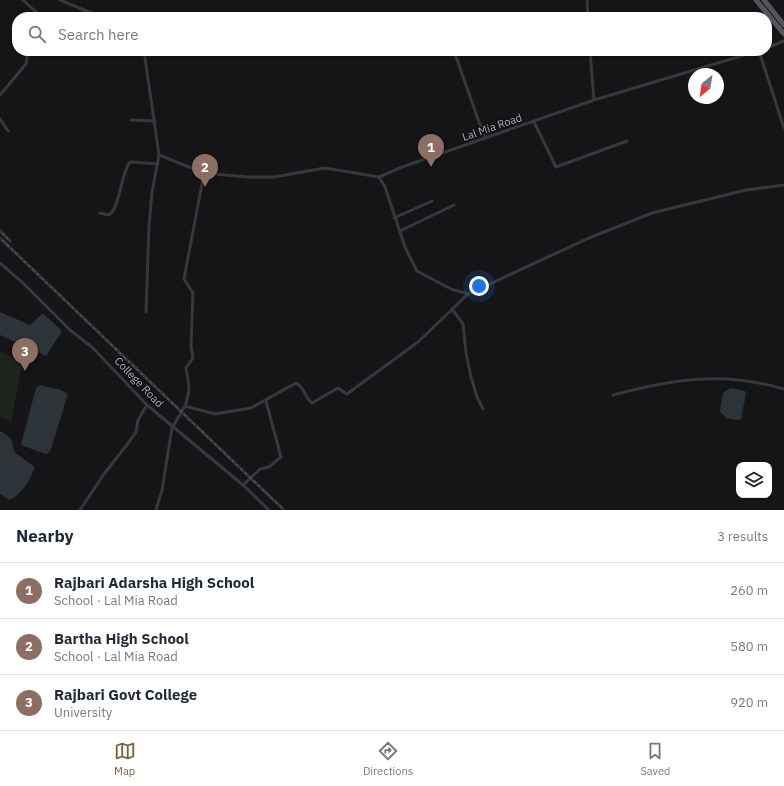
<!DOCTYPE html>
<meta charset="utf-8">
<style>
body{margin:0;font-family:"IBM Plex Sans",sans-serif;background:#f2f2f3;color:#1f2937}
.controls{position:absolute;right:12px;bottom:12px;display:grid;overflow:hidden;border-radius:8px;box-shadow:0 1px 3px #0004}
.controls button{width:36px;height:36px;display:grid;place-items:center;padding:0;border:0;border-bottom:1px solid #e0e1e3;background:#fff;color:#1f2937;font:20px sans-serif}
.compass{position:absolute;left:688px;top:68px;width:36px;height:36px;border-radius:50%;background:#fff;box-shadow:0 1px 3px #0004;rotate:210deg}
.you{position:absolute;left:479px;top:286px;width:14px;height:14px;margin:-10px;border:3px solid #fff;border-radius:50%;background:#1a73e8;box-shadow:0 0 0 6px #1a73e833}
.badge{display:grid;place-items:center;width:26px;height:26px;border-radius:50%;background:#78623b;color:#fff;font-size:13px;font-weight:700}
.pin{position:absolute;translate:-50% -33px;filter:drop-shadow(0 1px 2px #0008)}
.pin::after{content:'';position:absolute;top:21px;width:14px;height:12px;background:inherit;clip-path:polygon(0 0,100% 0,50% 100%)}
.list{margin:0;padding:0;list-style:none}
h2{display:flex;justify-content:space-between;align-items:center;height:52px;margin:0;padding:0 16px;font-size:17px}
h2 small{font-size:13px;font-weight:400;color:#747a83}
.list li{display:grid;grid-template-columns:26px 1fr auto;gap:12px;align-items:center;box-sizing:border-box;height:56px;padding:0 16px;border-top:1px solid #e0e1e3}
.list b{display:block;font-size:15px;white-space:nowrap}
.list p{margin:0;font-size:13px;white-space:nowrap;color:#747a83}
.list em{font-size:13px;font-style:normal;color:#747a83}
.icon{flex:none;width:22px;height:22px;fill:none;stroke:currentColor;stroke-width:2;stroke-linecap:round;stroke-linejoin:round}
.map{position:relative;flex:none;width:784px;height:510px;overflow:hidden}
.search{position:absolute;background:#fff;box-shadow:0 1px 3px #0004;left:12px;right:12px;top:12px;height:44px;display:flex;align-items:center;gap:10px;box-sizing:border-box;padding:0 14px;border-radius:16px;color:#747a83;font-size:15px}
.sheet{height:220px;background:#fff}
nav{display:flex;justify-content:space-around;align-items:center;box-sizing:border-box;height:56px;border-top:1px solid #e0e1e3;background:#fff;font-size:11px;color:#747a83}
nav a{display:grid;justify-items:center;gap:2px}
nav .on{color:#78623b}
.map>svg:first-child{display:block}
.green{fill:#1e251e}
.water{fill:#2c343a}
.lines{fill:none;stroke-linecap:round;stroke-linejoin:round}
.minor{stroke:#37383c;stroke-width:3}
.primary{stroke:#53555a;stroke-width:5}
.rail-casing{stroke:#4a4c50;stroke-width:2.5}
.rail{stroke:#101012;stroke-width:1;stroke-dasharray:3;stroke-linecap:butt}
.labels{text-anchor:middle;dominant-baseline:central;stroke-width:3.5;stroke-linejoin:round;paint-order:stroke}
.street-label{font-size:11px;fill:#a8adb6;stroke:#101012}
</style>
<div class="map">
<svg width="784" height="510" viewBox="0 0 784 510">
<rect width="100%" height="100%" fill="#151517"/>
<path class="green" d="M0 351 22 363 11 422 0 416Z"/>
<g class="water">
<path d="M0 312 30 325 43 313 62 331 46 356 0 335Z"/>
<path d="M40 385 61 390 68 394 50 452 46 454 21 445 36 388Z"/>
<path d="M730 388 745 391 746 394 741 419 738 420 726 418 720 411 723 393Z"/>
<path d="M0 431C11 437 13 440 14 452L35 467C29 481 23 494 9 500L0 494Z"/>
</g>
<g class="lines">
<g class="minor">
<path d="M23 0 36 12 37 17"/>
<path d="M60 0 101 17"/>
<path d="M587 0 588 17"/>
<path d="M767 48 784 41"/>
<path d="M144 51 159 155 152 192 149 226 146 312"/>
<path d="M454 51 485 139"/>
<path d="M590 51 594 100"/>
<path d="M759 51 784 128"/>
<path d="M0 95 26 64 28 51"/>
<path d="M0 119 8 131"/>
<path d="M131 120 155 121"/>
<path d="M534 122 556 167 627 141"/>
<path d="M159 155 204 173 247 177H274L325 168 379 177 402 167 594 100 758 51"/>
<path d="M379 177 385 187 405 247 417 271 451 289 468 294 589 238 652 213 746 190 784 185"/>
<path d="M100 213 109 215C119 209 121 176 129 163L132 162 158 164"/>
<path d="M394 218 432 201"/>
<path d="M400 231 454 205"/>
<path d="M0 263 23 283 70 330 93 348 147 405 243 485 269 510"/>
<path d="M452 309 463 324 466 353 471 377 477 397 483 409"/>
<path d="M613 395C673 379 723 371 784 389"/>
<path d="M185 406 215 414 251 408 296 383C304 386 305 398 312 403L338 388 347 394 418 342 468 294"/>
<path d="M243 485 260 469 269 467 281 457 266 401"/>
<path d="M80 510 104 474 129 442 136 432 138 420 147 405"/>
<path d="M156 510 162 490 172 428 185 406 188 396 189 386 186 368 193 358 191 346 193 293 184 279 204 173"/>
</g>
<g class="primary">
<path d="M756 0 784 34"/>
<path d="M764 0 784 25"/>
</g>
<g class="rail-casing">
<g id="rail">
<path d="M0 231 10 241"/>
<path d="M0 238 284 510"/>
</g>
</g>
<use href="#rail" class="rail"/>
</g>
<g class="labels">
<g class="street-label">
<text transform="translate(492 127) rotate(-19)">Lal Mia Road</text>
<text transform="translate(139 382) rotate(46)">College Road</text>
</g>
</g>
</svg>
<div class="controls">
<button><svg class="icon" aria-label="layers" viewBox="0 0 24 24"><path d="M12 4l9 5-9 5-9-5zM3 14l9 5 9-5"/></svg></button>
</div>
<svg class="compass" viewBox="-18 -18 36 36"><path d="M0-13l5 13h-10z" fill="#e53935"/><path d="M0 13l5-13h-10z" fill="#747a83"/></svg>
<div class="you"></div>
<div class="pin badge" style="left:431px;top:167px;background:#8d6e63">1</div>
<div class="pin badge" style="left:205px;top:187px;background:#8d6e63">2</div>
<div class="pin badge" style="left:25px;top:371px;background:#8d6e63">3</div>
<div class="search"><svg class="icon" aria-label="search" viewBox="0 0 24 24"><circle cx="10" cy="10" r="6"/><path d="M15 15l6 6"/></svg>Search here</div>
</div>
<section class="sheet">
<h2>Nearby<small>3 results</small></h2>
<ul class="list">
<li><span class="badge" style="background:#8d6e63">1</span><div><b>Rajbari Adarsha High School</b><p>School · Lal Mia Road</p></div><em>260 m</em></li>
<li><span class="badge" style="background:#8d6e63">2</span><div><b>Bartha High School</b><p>School · Lal Mia Road</p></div><em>580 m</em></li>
<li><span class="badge" style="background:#8d6e63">3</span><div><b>Rajbari Govt College</b><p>University</p></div><em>920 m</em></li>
</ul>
</section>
<nav>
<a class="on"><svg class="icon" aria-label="map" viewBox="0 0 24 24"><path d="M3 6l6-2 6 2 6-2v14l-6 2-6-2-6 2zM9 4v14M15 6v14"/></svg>Map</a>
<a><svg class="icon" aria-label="directions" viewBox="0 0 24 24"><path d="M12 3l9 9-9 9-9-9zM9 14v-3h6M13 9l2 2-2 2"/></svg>Directions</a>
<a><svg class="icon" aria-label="saved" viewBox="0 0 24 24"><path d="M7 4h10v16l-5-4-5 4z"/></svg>Saved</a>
</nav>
